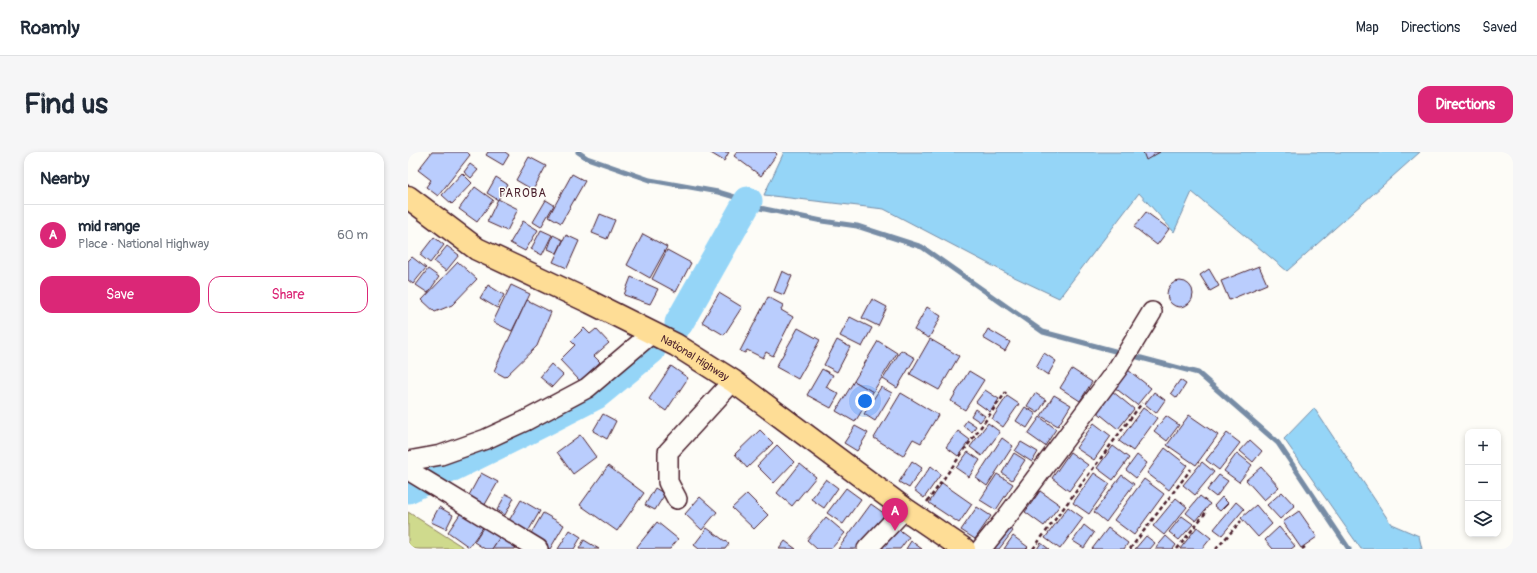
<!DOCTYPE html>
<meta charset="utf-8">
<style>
body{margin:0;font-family:Pangolin,sans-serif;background:#f6f6f7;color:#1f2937}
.controls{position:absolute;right:12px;bottom:12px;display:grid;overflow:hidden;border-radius:8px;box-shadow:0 2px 6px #0003}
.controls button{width:36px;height:36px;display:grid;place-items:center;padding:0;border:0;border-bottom:1px solid #e0e1e3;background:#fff;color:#1f2937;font:20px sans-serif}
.you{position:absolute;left:457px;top:249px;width:14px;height:14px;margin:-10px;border:3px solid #fff;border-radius:50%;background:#1a73e8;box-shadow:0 0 0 6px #1a73e833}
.badge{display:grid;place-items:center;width:26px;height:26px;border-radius:50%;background:#db2777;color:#fff;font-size:13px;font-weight:700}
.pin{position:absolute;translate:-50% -33px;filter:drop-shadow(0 1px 2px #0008)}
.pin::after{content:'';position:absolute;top:21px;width:14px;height:12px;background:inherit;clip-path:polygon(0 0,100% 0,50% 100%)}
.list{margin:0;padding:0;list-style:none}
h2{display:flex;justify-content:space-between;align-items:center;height:52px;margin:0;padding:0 16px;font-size:17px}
h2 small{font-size:13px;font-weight:400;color:#747a83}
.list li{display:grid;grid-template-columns:26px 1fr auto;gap:12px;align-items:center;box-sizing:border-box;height:60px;padding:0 16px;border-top:1px solid #e0e1e3}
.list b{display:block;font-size:15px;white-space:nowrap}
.list p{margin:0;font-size:13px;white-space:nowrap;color:#747a83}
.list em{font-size:13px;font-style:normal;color:#747a83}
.actions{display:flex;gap:8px;padding:12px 16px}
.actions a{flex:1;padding:9px 0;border:1px solid #db2777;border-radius:12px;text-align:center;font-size:14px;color:#db2777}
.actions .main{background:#db2777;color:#fff}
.icon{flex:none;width:22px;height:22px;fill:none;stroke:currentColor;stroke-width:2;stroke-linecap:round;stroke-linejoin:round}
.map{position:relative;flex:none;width:1105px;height:397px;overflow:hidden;border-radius:12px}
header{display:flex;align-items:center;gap:24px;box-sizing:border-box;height:56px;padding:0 20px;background:#fff;border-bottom:1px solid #e0e1e3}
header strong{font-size:19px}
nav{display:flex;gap:22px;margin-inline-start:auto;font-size:14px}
.intro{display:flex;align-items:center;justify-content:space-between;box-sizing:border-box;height:96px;padding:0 24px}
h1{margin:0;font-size:28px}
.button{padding:10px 18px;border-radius:12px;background:#db2777;color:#fff;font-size:14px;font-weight:700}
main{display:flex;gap:24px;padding:0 24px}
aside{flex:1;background:#fff;border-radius:12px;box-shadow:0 2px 6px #0003}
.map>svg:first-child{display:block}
.green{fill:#cfda8d;stroke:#8c7c5c}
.water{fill:#95d5f7;stroke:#778ca5}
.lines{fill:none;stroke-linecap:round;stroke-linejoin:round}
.stream{stroke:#778ca5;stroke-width:5}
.river{stroke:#95d5f7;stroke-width:29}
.building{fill:#bacdfd;stroke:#4a1f2b}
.minor-casing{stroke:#4a1f2b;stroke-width:22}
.major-casing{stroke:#4a1f2b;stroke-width:25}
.path{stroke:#4a1f2b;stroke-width:2.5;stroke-dasharray:4 3;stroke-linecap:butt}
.minor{stroke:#fdfcf7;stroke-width:19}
.major{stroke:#fedd96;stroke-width:22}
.labels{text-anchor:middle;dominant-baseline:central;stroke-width:3;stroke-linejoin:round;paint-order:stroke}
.street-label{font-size:11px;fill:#4a1f2b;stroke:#fdfcf7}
.neighbourhood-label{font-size:12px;letter-spacing:1px;fill:#4a1f2b;stroke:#fdfcf7}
</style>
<header>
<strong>Roamly</strong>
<nav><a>Map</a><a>Directions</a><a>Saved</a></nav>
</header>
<div class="intro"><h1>Find us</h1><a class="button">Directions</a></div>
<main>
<aside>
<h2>Nearby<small></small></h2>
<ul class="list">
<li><span class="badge">A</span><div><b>mid range</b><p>Place · National Highway</p></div><em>60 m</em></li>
</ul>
<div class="actions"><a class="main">Save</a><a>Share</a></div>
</aside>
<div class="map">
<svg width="1105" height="397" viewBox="0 0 1105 397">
<rect width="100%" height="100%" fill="#fdfcf7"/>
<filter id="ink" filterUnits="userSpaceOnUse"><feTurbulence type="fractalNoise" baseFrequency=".025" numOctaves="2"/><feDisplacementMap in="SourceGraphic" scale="8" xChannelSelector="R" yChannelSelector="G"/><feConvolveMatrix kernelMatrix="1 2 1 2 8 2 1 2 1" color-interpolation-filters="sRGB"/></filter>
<g filter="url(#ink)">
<path class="green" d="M0 360 58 397H0Z"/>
<g class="water">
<path d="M376 0H1012L879 119 784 40 766 80 731 41 651 146 602 123 476 57 356 43Z"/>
<path d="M906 256 983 372 1011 384 1014 397H953L876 287Z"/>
</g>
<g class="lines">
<path class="stream" d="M170 0 179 6 242 28 310 40 340 49 352 56 414 69 449 74 514 95 635 180 790 221 870 291 941 397"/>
<g class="river">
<path d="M271 171 340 49"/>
<path d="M0 337 130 273 188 243 243 198"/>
</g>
</g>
<g class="building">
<path d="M24 0H59L62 3 30 44 18 35 23 28 10 18Z"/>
<path d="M80 0H97L101 3 95 13 78 3Z"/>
<path d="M301 0H321L316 9Z"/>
<path d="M329 0H367L369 2 353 24 326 4Z"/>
<path d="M735 0H752L738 8Z"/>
<path d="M121 5 138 14 125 38 108 28Z"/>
<path d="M62 12 70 18 63 26 56 20Z"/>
<path d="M54 21 64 31 44 52 34 43Z"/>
<path d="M164 22 177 29 153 71 141 64Z"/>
<path d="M88 25 99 32 90 48 79 41Z"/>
<path d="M67 35 85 48 69 70 51 57Z"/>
<path d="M90 47 110 57 99 79 79 70Z"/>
<path d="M138 48 146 53 133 75 125 70Z"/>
<path d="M738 60 761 77 749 93 726 75Z"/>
<path d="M192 62 207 68 199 87 184 81Z"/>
<path d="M115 69 130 78 117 99 102 91Z"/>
<path d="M133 78 144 83 134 103 123 97Z"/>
<path d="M235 82 259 95 242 126 219 113Z"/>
<path d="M145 83 155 88 149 101 140 97Z"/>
<path d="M158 83 171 89 159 116 145 110Z"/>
<path d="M26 85 36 93 22 111 12 103Z"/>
<path d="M39 94 51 103 38 119 26 110Z"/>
<path d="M259 98 283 111 268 140 244 127Z"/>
<path d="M4 105 18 116 5 132 0 128V109Z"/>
<path d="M50 110 69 127 44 153 27 160 14 148Z"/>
<path d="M851 114 859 132 821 148 813 129Z"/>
<path d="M20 117 31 125 20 141 8 133Z"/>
<path d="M801 117 811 134 802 139 792 123Z"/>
<path d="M374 119 384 124 376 143 366 139Z"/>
<path d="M223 125 250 137 242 152 216 143Z"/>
<circle cx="772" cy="142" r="13"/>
<path d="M80 133 96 143 89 156 72 146Z"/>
<path d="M103 133 122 142 104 179 85 170Z"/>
<path d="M311 141 334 155 316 183 294 170Z"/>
<path d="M360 145 375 153 373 158 385 165 365 204 358 200 355 206 339 198 337 201 332 199Z"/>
<path d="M464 147 479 155 470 174 454 166Z"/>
<path d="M119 148 143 160 129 194 97 225 86 219Z"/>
<path d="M519 155 533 164 521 186 506 178Z"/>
<path d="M442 165 464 176 454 195 432 184Z"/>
<path d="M176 176 182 182 188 177 201 191 186 204 192 210 172 229 152 208 167 193 163 189Z"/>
<path d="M390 176 412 188 390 227 368 215Z"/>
<path d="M580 177 602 190 597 199 575 186Z"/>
<path d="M522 187 551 204 531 238 502 222Z"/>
<path d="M429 188 442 195 429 220 416 213Z"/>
<path d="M470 189 489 201 465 240 446 229Z"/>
<path d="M493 198 507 206 489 236 475 227Z"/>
<path d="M636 201 648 209 640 223 628 215Z"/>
<path d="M143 212 155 223 144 235 132 225Z"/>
<path d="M263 214 280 226 258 259 241 247Z"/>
<path d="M414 217 425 223 418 235 431 242 423 256 399 243Z"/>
<path d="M664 217 684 230 672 249 652 236Z"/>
<path d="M720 218 743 236 729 253 706 235Z"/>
<path d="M561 219 576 228 557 258 543 249Z"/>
<path d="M772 228 778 232 769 246 763 241Z"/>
<path d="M446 229 465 240 447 270 428 259Z"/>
<path d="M473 235 484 241 467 269 456 262Z"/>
<path d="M577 238 591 247 582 260 568 250Z"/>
<path d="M704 239 726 257 710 277 688 259Z"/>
<path d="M746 240 757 248 748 261 737 252Z"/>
<path d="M493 241 530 263 513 291 505 287 495 304 466 286Z"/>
<path d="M627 241 638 248 630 261 619 254Z"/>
<path d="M646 243 663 253 650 274 633 264Z"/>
<path d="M599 244 611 252 595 275 584 267Z"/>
<path d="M617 255 628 262 619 276 608 269Z"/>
<path d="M735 256 749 266 725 299 711 289Z"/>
<path d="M567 257 577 264 572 270 563 264Z"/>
<path d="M195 262 208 269 199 287 185 279Z"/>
<path d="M781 263 810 283 788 313 759 293Z"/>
<path d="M758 264 771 273 759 289 746 279Z"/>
<path d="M632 265 648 277 637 294 620 282Z"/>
<path d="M559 268 568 274 564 280 555 274Z"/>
<path d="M580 271 592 280 574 304 562 295Z"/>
<path d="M686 271 703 284 686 308 668 296Z"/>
<path d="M447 274 460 281 449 299 436 291Z"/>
<path d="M352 278 365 291 339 316 327 302Z"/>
<path d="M550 279 562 288 550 304 538 295Z"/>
<path d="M819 281 832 291 811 318 798 308Z"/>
<path d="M172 283 188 305 165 322 149 300Z"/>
<path d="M594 286 605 294 579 334 568 326Z"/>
<path d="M842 288 854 299 845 310 832 299Z"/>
<path d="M613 290 630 300 624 310 607 299Z"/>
<path d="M369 293 386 310 366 331 349 314Z"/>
<path d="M705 294 721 306 705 328 689 316Z"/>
<path d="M757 296 779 313 761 338 739 321Z"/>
<path d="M560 300 572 308 561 325 548 316Z"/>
<path d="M662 300 680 313 661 339 644 326Z"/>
<path d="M606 301 617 308 604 328 594 321Z"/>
<path d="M829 301 844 313 831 330 816 319Z"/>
<path d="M729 303 739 311 728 326 718 318Z"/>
<path d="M504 309 514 316 501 336 491 330Z"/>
<path d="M794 310 806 320 787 343 775 333Z"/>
<path d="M392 312 408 325 384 354 369 341Z"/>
<path d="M200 314 236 341 209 379 172 353Z"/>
<path d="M523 314 533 322 516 346 506 338Z"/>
<path d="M853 315 871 335 856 348 838 328Z"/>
<path d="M73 321 90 330 75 356 59 347Z"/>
<path d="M686 321 702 332 681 362 665 351Z"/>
<path d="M589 322 605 332 588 358 572 348Z"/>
<path d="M714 323 726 332 698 370 686 360Z"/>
<path d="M811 323 820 329 808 345 799 338Z"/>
<path d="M418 327 430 336 416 356 403 347Z"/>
<path d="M736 327 756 342 726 383 706 368Z"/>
<path d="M534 331 564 352 551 371 521 351Z"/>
<path d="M247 336 257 342 247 358 237 353Z"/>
<path d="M438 336 453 347 435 372 419 361Z"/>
<path d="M632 339 652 353 636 374 617 360Z"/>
<path d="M874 340 887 354 872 367 859 353Z"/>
<path d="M98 342 106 346 97 363 89 358Z"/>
<path d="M339 342 360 363 346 377 324 356Z"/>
<path d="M792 344 802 352 788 369 778 361Z"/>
<path d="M292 345 309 360 294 378 277 362Z"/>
<path d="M814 345 820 351 812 359 806 354Z"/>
<path d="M768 346 779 355 756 383 745 374Z"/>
<path d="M113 348 132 359 118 383 99 372Z"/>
<path d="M828 350 836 357 814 383 806 377Z"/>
<path d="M463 352 477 362 450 397H430Z"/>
<path d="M848 353 864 372 850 385 833 366Z"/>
<path d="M31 355 45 363 38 377 23 370Z"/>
<path d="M569 355 583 364 567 387 553 378Z"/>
<path d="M660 355 675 366 652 397 637 386Z"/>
<path d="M56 356 78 371 61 395 40 380Z"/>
<path d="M891 359 909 385 893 396 875 370Z"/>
<path d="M135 361 156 373 142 397 121 385Z"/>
<path d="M774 364 785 372 771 388 761 380Z"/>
<path d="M418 365 437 381 423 397H409L399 388Z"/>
<path d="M249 370 270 387 262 397H230L228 396Z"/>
<path d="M78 371 94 382 84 397H77L66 390Z"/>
<path d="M596 373 605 379 591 397H581Z"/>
<path d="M676 373 686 381 676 396 665 389Z"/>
<path d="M486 374 501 385 492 397H468Z"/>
<path d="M789 375 803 386 794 397H772Z"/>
<path d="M871 375 887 394 883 397H865L857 388Z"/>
<path d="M299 376 321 392 317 397H291L286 393Z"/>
<path d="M700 376 720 391 716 397H684Z"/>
<path d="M162 378 173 385 166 397H150Z"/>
<path d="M605 384 620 395 618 397H596Z"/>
<path d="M738 384 747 391 742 397H727Z"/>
<path d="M758 384 768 393 765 397H747Z"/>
<path d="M92 385 108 395 107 397H84Z"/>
<path d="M176 388 191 397H171Z"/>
<path d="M377 389 388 397H371Z"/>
<path d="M503 389 514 397H498Z"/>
<path d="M633 391 641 397H629Z"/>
</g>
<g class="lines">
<g class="minor-casing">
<g id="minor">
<path d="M0 309 33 303 78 287 117 269 179 236 244 181"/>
<path d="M0 318 130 397"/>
<path d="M269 347 260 330V300L325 229"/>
<path d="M459 397 497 357"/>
<path d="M573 397 598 366 710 216 744 160"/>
</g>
</g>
<g class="major-casing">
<g id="major">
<path id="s1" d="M0 45 69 97 182 150 268 193 325 229 497 357 556 397"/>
</g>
</g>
<g class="path">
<path d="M519 350 598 240"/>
<path d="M625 397 734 251"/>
<path d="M722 397 783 317"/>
<path d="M769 397 799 359"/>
<path d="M808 397 833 369"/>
<path d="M894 397 897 395"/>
</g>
<use href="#minor" class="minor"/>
<use href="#major" class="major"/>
</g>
</g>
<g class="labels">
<g class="street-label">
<text stroke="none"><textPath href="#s1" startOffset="330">National Highway</textPath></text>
</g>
<g class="neighbourhood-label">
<text x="115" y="41">PAROBA</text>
</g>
</g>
</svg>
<div class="controls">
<button>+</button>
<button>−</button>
<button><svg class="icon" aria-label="layers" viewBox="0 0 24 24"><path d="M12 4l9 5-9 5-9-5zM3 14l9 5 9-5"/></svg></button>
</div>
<div class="you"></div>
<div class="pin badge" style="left:487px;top:379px">A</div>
</div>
</main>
